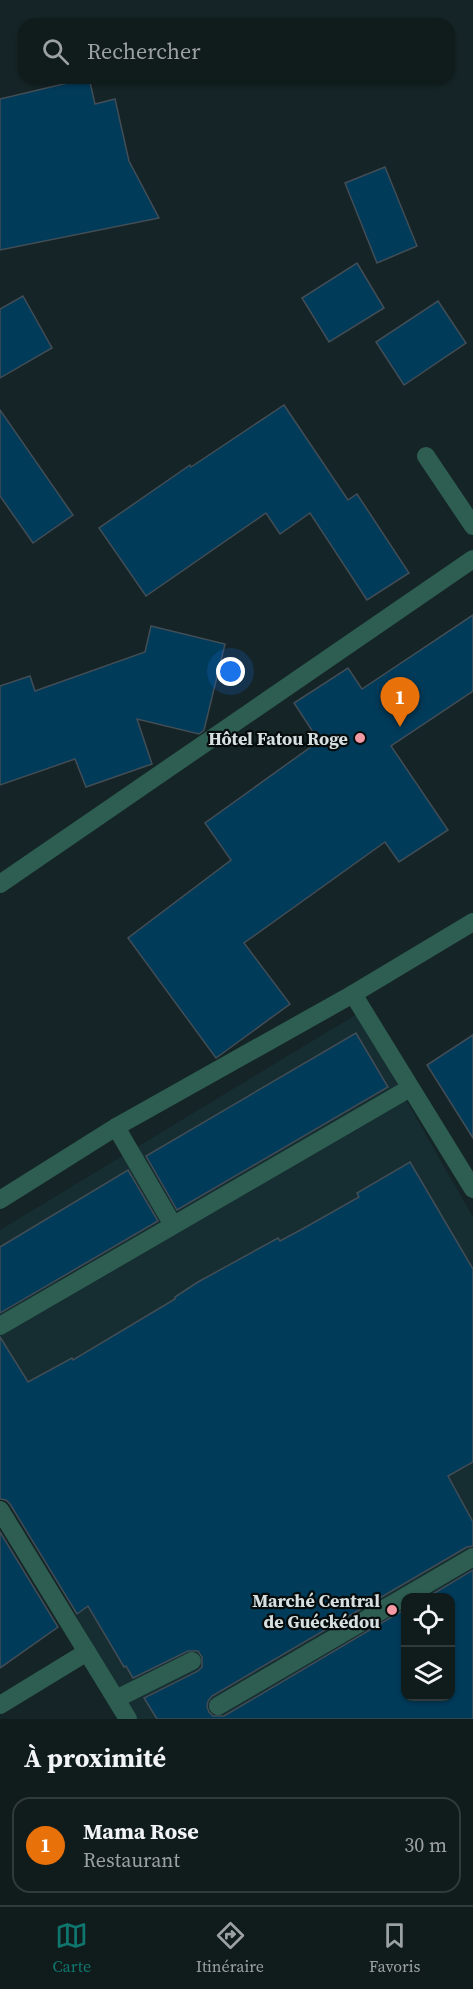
<!DOCTYPE html>
<html lang="fr">
<meta charset="utf-8">
<style>
body{margin:0;font-family:"Source Serif 4",serif;background:#192425;color:#f1f3f6}
.controls{position:absolute;right:18px;bottom:18px;display:grid;overflow:hidden;border-radius:12px;box-shadow:0 2px 4px #0004}
.controls button{width:54px;height:54px;display:grid;place-items:center;padding:0;border:0;border-bottom:2px solid #30393b;background:#101b1c;color:#f1f3f6;font:30px sans-serif}
.you{position:absolute;left:231px;top:672px;width:21px;height:21px;margin:-15px;border:4px solid #fff;border-radius:50%;background:#1a73e8;box-shadow:0 0 0 9px #1a73e833}
.badge{display:grid;place-items:center;width:39px;height:39px;border-radius:50%;background:#0f766e;color:#fff;font-size:20px;font-weight:700}
.pin{position:absolute;translate:-50% -50px;filter:drop-shadow(0 2px 3px #0008)}
.pin::after{content:'';position:absolute;top:32px;width:21px;height:18px;background:inherit;clip-path:polygon(0 0,100% 0,50% 100%)}
.list{margin:0;padding:0;list-style:none}
h2{display:flex;justify-content:space-between;align-items:center;height:78px;margin:0;padding:0 24px;font-size:26px}
h2 small{font-size:20px;font-weight:400;color:#9ca1a3}
.list li{display:grid;grid-template-columns:39px 1fr auto;gap:18px;align-items:center;box-sizing:border-box;height:96px;margin:0 12px 12px;padding:0 12px;border:2px solid #30393b;border-radius:18px}
.list b{display:block;font-size:22px;white-space:nowrap}
.list p{margin:0;font-size:20px;white-space:nowrap;color:#9ca1a3}
.list em{font-size:20px;font-style:normal;color:#9ca1a3}
.icon{flex:none;width:33px;height:33px;fill:none;stroke:currentColor;stroke-width:2;stroke-linecap:round;stroke-linejoin:round}
.map{position:relative;flex:none;width:473px;height:1719px;overflow:hidden}
.search{position:absolute;background:#101b1c;box-shadow:0 2px 4px #0004;left:18px;right:18px;top:18px;height:66px;display:flex;align-items:center;gap:15px;box-sizing:border-box;padding:0 21px;border-radius:18px;color:#9ca1a3;font-size:22px}
.sheet{height:186px;background:#101b1c}
nav{display:flex;justify-content:space-around;align-items:center;box-sizing:border-box;height:84px;border-top:2px solid #30393b;background:#101b1c;font-size:16px;color:#9ca1a3}
nav a{display:grid;justify-items:center;gap:3px}
nav .on{color:#0f766e}
.map>svg:first-child{display:block}
.built{fill:#162e31;fill-rule:evenodd}
.building{fill:#003b5a;stroke:#424d56;stroke-width:1.5}
.lines{fill:none;stroke-linecap:round;stroke-linejoin:round}
.minor{stroke:#2e5e51;stroke-width:18}
.poi-dot{fill:#f49aa5;stroke:#060c0c;stroke-width:2}
.labels{text-anchor:middle;dominant-baseline:central;stroke-width:4.5;stroke-linejoin:round;paint-order:stroke}
.poi-label{font-size:18px;font-weight:bold;fill:#d7e0e1;stroke:#060c0c;text-anchor:end}
</style>
<div class="map">
<svg width="473" height="1719" viewBox="0 0 473 1719">
<rect width="100%" height="100%" fill="#152426"/>
<path class="built" d="M357 1014 473 1217V1719H135L0 1481V1230ZM406 1598H450V1696H406Z"/>
<g class="building">
<path d="M89 78 95 104 115 99 129 161 159 218 0 250V99Z"/>
<path d="M385 167 417 246 377 263 345 183Z"/>
<path d="M357 263 384 308 329 342 302 298Z"/>
<path d="M23 296 52 348 0 378V309Z"/>
<path d="M438 301 466 343 404 385 376 342Z"/>
<path d="M284 405 348 500 357 494 409 573 367 600 310 513 280 534 266 513 146 596 99 528 190 465 191 467Z"/>
<path d="M0 410 73 515 33 543 0 496Z"/>
<path d="M473 615V691L391 746 448 830 399 862 385 842 244 943 290 1004 216 1058 128 938 231 860 205 823 319 741 294 703 348 668 362 689Z"/>
<path d="M151 626 225 644 204 730 199 734 137 719 152 764 86 787 75 759 0 785V686L30 676 35 691 145 652Z"/>
<path d="M356 1033 388 1087 177 1210 146 1156Z"/>
<path d="M473 1035V1138L427 1065Z"/>
<path d="M410 1162 473 1269V1462L448 1476 473 1522V1546L467 1547 212 1696 208 1701 207 1707 209 1712 213 1716H224L405 1609V1696H450V1598H426L473 1570V1719H157L144 1698 198 1671 202 1667V1657L198 1651H188L133 1678 126 1666 124 1667 88 1606 77 1614 10 1504 6 1500 0 1499V1337L28 1382 72 1358 73 1360 175 1299V1297L198 1282 278 1238 280 1241 306 1227 359 1197 357 1193Z"/>
<path d="M128 1170 158 1221 0 1313V1247Z"/>
<path d="M0 1532 58 1627 0 1668Z"/>
</g>
<g class="lines">
<g class="minor">
<path d="M426 456 473 526"/>
<path d="M0 884 473 559"/>
<path d="M353 994 473 1189"/>
<path d="M116 1127 173 1225"/>
<path d="M0 1200 116 1127 353 994 473 922"/>
<path d="M0 1326 410 1088"/>
<path d="M0 1510 128 1719"/>
<path d="M116 1699 192 1661"/>
<path d="M0 1705 87 1652"/>
<path d="M218 1706 473 1557"/>
</g>
</g>
<g class="poi-dot">
<circle cx="360" cy="738" r="6"/>
<circle cx="392" cy="1610" r="6"/>
</g>
<g class="labels">
<g class="poi-label">
<text x="348" y="738">Hôtel Fatou Roge</text>
<text x="380" y="1600">Marché Central<tspan x="380" dy="21">de Guéckédou</tspan></text>
</g>
</g>
</svg>
<div class="controls">
<button><svg class="icon" aria-label="locate" viewBox="0 0 24 24"><circle cx="12" cy="12" r="6"/><path d="M12 2v4M12 18v4M2 12h4M18 12h4"/></svg></button>
<button><svg class="icon" aria-label="layers" viewBox="0 0 24 24"><path d="M12 4l9 5-9 5-9-5zM3 14l9 5 9-5"/></svg></button>
</div>
<div class="you"></div>
<div class="pin badge" style="left:400px;top:727px;background:#e8710a">1</div>
<div class="search"><svg class="icon" aria-label="search" viewBox="0 0 24 24"><circle cx="10" cy="10" r="6"/><path d="M15 15l6 6"/></svg>Rechercher</div>
</div>
<section class="sheet">
<h2>À proximité<small></small></h2>
<ul class="list">
<li><span class="badge" style="background:#e8710a">1</span><div><b>Mama Rose</b><p>Restaurant</p></div><em>30 m</em></li>
</ul>
</section>
<nav>
<a class="on"><svg class="icon" aria-label="map" viewBox="0 0 24 24"><path d="M3 6l6-2 6 2 6-2v14l-6 2-6-2-6 2zM9 4v14M15 6v14"/></svg>Carte</a>
<a><svg class="icon" aria-label="directions" viewBox="0 0 24 24"><path d="M12 3l9 9-9 9-9-9zM9 14v-3h6M13 9l2 2-2 2"/></svg>Itinéraire</a>
<a><svg class="icon" aria-label="saved" viewBox="0 0 24 24"><path d="M7 4h10v16l-5-4-5 4z"/></svg>Favoris</a>
</nav>
